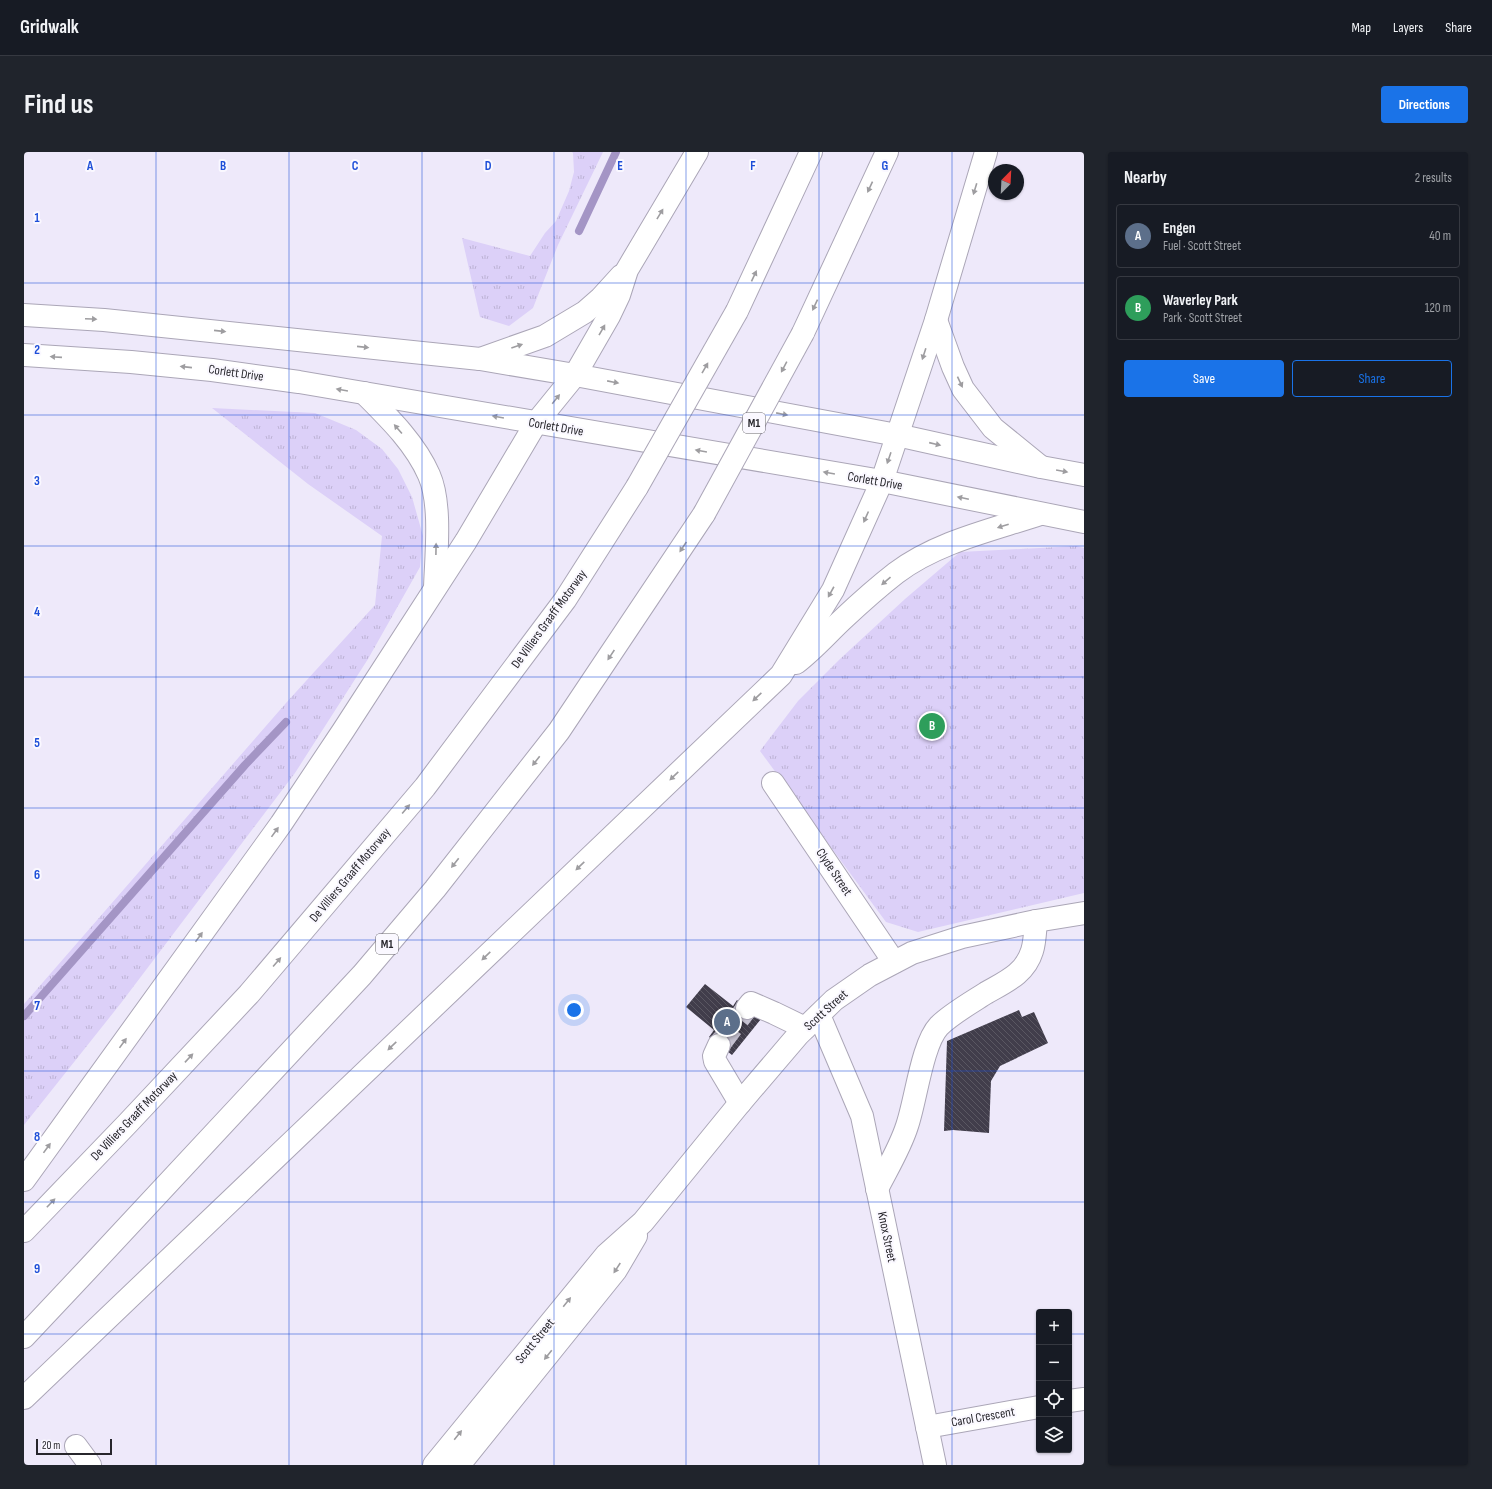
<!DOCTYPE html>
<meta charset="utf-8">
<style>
body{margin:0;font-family:"Sofia Sans Condensed",sans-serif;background:#20242c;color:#f1f3f6}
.controls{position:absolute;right:12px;bottom:12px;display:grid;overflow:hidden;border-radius:4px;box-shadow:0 1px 3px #0004}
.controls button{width:36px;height:36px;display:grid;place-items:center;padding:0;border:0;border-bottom:1px solid #363941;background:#171b24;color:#f1f3f6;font:20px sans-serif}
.compass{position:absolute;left:964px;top:12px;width:36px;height:36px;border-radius:50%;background:#171b24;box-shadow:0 1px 3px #0004;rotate:24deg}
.scale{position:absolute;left:12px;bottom:10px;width:76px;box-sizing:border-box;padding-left:4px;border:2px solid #27262c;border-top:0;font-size:11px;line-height:14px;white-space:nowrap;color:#27262c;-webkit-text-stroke:3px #faf8ff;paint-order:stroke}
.you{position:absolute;left:550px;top:858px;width:14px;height:14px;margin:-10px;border:3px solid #fff;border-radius:50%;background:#1a73e8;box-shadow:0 0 0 6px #1a73e833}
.badge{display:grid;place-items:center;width:26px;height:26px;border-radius:50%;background:#1a73e8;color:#fff;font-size:13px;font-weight:700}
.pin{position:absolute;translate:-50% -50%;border:2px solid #fff;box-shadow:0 1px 4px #0006}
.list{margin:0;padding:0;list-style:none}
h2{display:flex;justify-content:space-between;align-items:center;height:52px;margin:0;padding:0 16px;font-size:17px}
h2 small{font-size:13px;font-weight:400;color:#9ea1a6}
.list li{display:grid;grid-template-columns:26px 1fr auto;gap:12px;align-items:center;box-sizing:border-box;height:64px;margin:0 8px 8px;padding:0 8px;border:1px solid #363941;border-radius:4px}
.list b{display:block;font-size:15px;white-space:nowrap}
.list p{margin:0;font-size:13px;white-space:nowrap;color:#9ea1a6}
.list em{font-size:13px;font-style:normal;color:#9ea1a6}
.actions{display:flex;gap:8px;padding:12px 16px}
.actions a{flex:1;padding:9px 0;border:1px solid #1a73e8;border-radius:4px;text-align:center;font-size:14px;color:#1a73e8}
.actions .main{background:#1a73e8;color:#fff}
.icon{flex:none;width:22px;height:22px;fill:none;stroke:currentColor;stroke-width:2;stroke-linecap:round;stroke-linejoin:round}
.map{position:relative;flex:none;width:1060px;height:1313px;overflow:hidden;border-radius:4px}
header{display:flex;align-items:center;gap:24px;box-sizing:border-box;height:56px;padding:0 20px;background:#171b24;border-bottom:1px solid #363941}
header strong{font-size:19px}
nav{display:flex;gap:22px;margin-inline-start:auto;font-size:14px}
.intro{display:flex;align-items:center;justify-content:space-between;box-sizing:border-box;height:96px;padding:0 24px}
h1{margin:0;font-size:28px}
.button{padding:10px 18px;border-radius:4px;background:#1a73e8;color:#fff;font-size:14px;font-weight:700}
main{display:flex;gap:24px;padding:0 24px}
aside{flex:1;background:#171b24;border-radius:4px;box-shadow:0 1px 3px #0004}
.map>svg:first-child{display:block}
.park{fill:url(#park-tufts)}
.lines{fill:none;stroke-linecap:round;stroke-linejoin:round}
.stream{stroke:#a495c5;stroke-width:8}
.building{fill:url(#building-back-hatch)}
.minor-tunnel{stroke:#c6c2d1;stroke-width:22;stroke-dasharray:22 11;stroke-linecap:butt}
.minor-casing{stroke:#aba6b7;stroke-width:24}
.major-casing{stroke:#aba6b7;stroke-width:24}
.highway-casing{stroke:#aba6b7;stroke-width:24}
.minor{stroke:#fff;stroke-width:22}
.major{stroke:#fff;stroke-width:22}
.highway{stroke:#fff;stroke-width:22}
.highway-bridge-casing{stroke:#aba6b7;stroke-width:24;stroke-linecap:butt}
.highway-bridge{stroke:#fff;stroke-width:22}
.oneway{fill:#9e9da0}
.grid{fill:none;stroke:#1d4ed8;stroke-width:1;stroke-opacity:0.55}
.labels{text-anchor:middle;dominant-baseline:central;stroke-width:4;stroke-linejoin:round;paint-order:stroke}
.shield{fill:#faf8ff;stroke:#66656b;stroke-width:1}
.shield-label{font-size:12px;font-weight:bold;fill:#27262c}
.street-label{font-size:13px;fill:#27262c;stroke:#faf8ff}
.grid-label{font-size:13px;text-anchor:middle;font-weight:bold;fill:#1d4ed8;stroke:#faf8ff;stroke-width:4;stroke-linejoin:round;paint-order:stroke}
</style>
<header>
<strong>Gridwalk</strong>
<nav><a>Map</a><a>Layers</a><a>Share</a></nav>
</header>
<div class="intro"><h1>Find us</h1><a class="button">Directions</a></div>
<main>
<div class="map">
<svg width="1060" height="1313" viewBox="0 0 1060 1313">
<defs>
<pattern id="park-tufts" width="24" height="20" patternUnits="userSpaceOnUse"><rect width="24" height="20" fill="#dcd0f8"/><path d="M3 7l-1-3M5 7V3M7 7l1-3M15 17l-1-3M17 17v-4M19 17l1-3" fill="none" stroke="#bdb2d5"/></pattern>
<pattern id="building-back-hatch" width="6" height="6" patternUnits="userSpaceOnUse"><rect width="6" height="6" fill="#413d4b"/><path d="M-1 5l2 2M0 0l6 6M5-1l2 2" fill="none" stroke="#5a5762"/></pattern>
</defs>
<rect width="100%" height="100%" fill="#eee9fa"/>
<g class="park">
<path d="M548 0H579L534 93 509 156 485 174 456 165 438 86 506 104 521 81 532 69 545 39 550 20 549 1Z"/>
<path d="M188 256 291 261 332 278 358 297 374 317 388 345 399 384 396 415 344 507 271 621 97 851 0 973V852L262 551 351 453 358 384 284 332Z"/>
<path d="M1053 394 1060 396V741L894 780 862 770 736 599 774 549 816 507 881 447 936 400Z"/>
</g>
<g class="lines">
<g class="stream">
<path d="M555 79 592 0"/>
<path d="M0 864 221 613 262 570"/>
</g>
</g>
<g class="building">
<path d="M681 832 709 854 713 848 737 867 708 903 685 885 690 878 662 855Z"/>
<path d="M995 858 998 865 1010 860 1024 891 976 914 967 929 965 981 929 978 920 979 923 889Z"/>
</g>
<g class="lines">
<path class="minor-tunnel" d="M695 893 723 856"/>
<g class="minor-casing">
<g id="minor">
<path d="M749 631 870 810"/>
<path d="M723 856 727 851 750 861 781 876"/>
<path d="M795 863 838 964 911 1313"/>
<path d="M695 893 690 904 691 909 716 951"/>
<path d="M853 1037C863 1017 876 996 883 974 892 948 898 892 915 874 927 862 948 850 962 841 981 830 1001 822 1008 799 1011 790 1011 779 1012 769"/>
<path d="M1045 1249 1060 1247"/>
<path d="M903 1275 1015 1255"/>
<path d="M52 1294 66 1313"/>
<path d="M410 1313 582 1103 619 1070 716 951 774 883 810 848 846 823 888 801 938 785 1012 769 1060 761"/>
<path d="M435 1313 592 1118 612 1084"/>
</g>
</g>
<g class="major-casing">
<g id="major">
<path d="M0 163 80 168 456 207 551 223 873 283 1017 315 1060 323"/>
<path d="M0 203 107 210 188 218 275 230 858 329 1060 370"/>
</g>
</g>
<g class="highway-casing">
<g id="highway">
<path d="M713 159 787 0"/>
<path d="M912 168 929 215 939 237 969 276 1017 315"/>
<path d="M779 181 863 0"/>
<path d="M456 207 521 184 561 160 577 146 597 124"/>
<path d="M340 241C364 265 391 291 405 323 418 352 412 404 411 436"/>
<path d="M772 511C789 498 803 482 819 467 836 451 854 435 872 421 913 390 968 378 1016 362"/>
<path d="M0 1028 257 672 319 579 442 389 512 271 551 223 585 164 595 143 603 118 673 0"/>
<path d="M0 1079 104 971 225 842 401 635 541 448 613 335"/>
<path d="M0 1185 64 1117 338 823 411 737 535 579 680 362"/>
<path d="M0 1246 757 523 809 438 858 329 912 168 962 0"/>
</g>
</g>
<use href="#minor" class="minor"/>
<use href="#major" class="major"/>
<use href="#highway" class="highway"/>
<g class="highway-bridge-casing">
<g id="highway-bridge">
<path d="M613 335 713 159"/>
<path d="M680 362 779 181"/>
</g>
</g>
<use href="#highway-bridge" class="highway-bridge"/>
</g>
<defs><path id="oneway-solid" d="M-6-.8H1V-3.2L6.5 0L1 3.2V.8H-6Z"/></defs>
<g class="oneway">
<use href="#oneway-solid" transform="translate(846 35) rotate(115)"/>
<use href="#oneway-solid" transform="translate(951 37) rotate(107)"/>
<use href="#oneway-solid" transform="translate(636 62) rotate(-59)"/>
<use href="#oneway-solid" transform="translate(730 124) rotate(-65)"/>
<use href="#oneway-solid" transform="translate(791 153) rotate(115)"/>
<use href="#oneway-solid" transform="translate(67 167) rotate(3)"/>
<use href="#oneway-solid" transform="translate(578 178) rotate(-60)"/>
<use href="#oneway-solid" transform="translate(196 179) rotate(6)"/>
<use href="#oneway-solid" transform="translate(493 194) rotate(-19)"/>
<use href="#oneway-solid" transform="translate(339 195) rotate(6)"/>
<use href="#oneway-solid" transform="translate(900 202) rotate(108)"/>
<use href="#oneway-solid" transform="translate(32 205) rotate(-176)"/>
<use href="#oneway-solid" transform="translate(162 215) rotate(-174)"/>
<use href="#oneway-solid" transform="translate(760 215) rotate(118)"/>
<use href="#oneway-solid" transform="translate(681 216) rotate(-60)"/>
<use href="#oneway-solid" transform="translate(589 230) rotate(11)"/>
<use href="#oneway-solid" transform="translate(936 230) rotate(65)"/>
<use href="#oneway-solid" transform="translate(318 238) rotate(-170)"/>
<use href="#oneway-solid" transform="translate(532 247) rotate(-51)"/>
<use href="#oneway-solid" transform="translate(758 262) rotate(11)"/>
<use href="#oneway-solid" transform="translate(474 265) rotate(-170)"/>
<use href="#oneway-solid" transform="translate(374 277) rotate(-131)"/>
<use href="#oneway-solid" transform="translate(911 292) rotate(13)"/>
<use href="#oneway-solid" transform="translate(677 299) rotate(-170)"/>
<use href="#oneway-solid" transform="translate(865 306) rotate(109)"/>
<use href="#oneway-solid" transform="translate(1038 319) rotate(10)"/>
<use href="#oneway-solid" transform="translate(805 321) rotate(-170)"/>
<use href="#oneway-solid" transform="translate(939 346) rotate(-168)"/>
<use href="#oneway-solid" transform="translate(842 365) rotate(114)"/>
<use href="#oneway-solid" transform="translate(979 374) rotate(162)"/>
<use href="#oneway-solid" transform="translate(659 395) rotate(124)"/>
<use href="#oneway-solid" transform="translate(412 397) rotate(-89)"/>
<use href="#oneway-solid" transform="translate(862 429) rotate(139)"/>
<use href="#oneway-solid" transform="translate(807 440) rotate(119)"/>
<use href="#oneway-solid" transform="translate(587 503) rotate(124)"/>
<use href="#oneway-solid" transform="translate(733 545) rotate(137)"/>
<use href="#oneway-solid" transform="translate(512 609) rotate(128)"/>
<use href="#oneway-solid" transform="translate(650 624) rotate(136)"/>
<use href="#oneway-solid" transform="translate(382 657) rotate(-50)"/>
<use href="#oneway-solid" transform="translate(251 680) rotate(-54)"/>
<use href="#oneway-solid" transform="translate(431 711) rotate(128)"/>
<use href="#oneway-solid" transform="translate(556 714) rotate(136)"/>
<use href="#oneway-solid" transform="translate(175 785) rotate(-54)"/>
<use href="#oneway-solid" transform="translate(462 804) rotate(136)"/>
<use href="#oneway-solid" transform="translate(253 810) rotate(-49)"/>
<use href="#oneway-solid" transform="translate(99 891) rotate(-54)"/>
<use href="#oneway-solid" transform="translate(368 894) rotate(136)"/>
<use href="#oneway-solid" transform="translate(165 906) rotate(-47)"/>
<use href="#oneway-solid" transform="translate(23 996) rotate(-54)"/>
<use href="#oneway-solid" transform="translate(27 1051) rotate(-46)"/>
<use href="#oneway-solid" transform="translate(593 1116) rotate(123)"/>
<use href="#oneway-solid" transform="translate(543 1150) rotate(-51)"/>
<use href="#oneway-solid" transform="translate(524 1203) rotate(129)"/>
<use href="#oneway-solid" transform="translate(434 1283) rotate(-51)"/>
</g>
<path class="grid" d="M132 0V1313M265 0V1313M398 0V1313M530 0V1313M662 0V1313M795 0V1313M928 0V1313M0 131H1060M0 263H1060M0 394H1060M0 525H1060M0 656H1060M0 788H1060M0 919H1060M0 1050H1060M0 1182H1015M1045 1182H1060"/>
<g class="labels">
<g class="shield">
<rect x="719" y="261" width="22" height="20" rx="3"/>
<rect x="352" y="782" width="22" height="20" rx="3"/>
</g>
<g class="shield-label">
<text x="730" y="271">M1</text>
<text x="363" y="792">M1</text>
</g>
<g class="street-label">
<text transform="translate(212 221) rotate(8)">Corlett Drive</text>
<text transform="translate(532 275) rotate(10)">Corlett Drive</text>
<text transform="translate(851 329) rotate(10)">Corlett Drive</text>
<text transform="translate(525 467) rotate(-54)">De Villiers Graaff Motorway</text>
<text transform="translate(810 720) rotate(56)">Clyde Street</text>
<text transform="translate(326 723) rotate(-50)">De Villiers Graaff Motorway</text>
<text transform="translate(802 858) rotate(-42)">Scott Street</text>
<text transform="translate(110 964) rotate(-46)">De Villiers Graaff Motorway</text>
<text transform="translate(863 1085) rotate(78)">Knox Street</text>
<text transform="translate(511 1189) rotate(-51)">Scott Street</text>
<text transform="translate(959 1265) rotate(-10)">Carol Crescent</text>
</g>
</g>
<g class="grid-label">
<text x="66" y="18">A</text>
<text x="199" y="18">B</text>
<text x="331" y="18">C</text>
<text x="464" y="18">D</text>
<text x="596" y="18">E</text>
<text x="729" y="18">F</text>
<text x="861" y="18">G</text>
<text x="13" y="70">1</text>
<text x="13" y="202">2</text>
<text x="13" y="333">3</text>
<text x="13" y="464">4</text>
<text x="13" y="595">5</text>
<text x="13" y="727">6</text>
<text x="13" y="858">7</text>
<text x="13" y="989">8</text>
<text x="13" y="1121">9</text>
</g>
</svg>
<div class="controls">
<button>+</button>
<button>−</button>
<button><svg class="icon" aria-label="locate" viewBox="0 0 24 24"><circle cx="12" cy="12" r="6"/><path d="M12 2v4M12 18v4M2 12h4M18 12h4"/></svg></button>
<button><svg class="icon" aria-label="layers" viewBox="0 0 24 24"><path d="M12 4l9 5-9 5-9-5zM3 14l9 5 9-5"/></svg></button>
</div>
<svg class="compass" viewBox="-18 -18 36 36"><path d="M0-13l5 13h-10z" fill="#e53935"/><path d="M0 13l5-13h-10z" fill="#9ea1a6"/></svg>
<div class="scale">20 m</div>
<div class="you"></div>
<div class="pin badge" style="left:703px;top:870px;background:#5c6f8a">A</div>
<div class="pin badge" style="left:908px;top:574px;background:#2e9e5b">B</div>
</div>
<aside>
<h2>Nearby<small>2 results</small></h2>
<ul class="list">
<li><span class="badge" style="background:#5c6f8a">A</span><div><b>Engen</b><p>Fuel · Scott Street</p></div><em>40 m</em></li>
<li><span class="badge" style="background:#2e9e5b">B</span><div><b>Waverley Park</b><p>Park · Scott Street</p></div><em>120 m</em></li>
</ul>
<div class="actions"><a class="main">Save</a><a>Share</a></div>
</aside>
</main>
